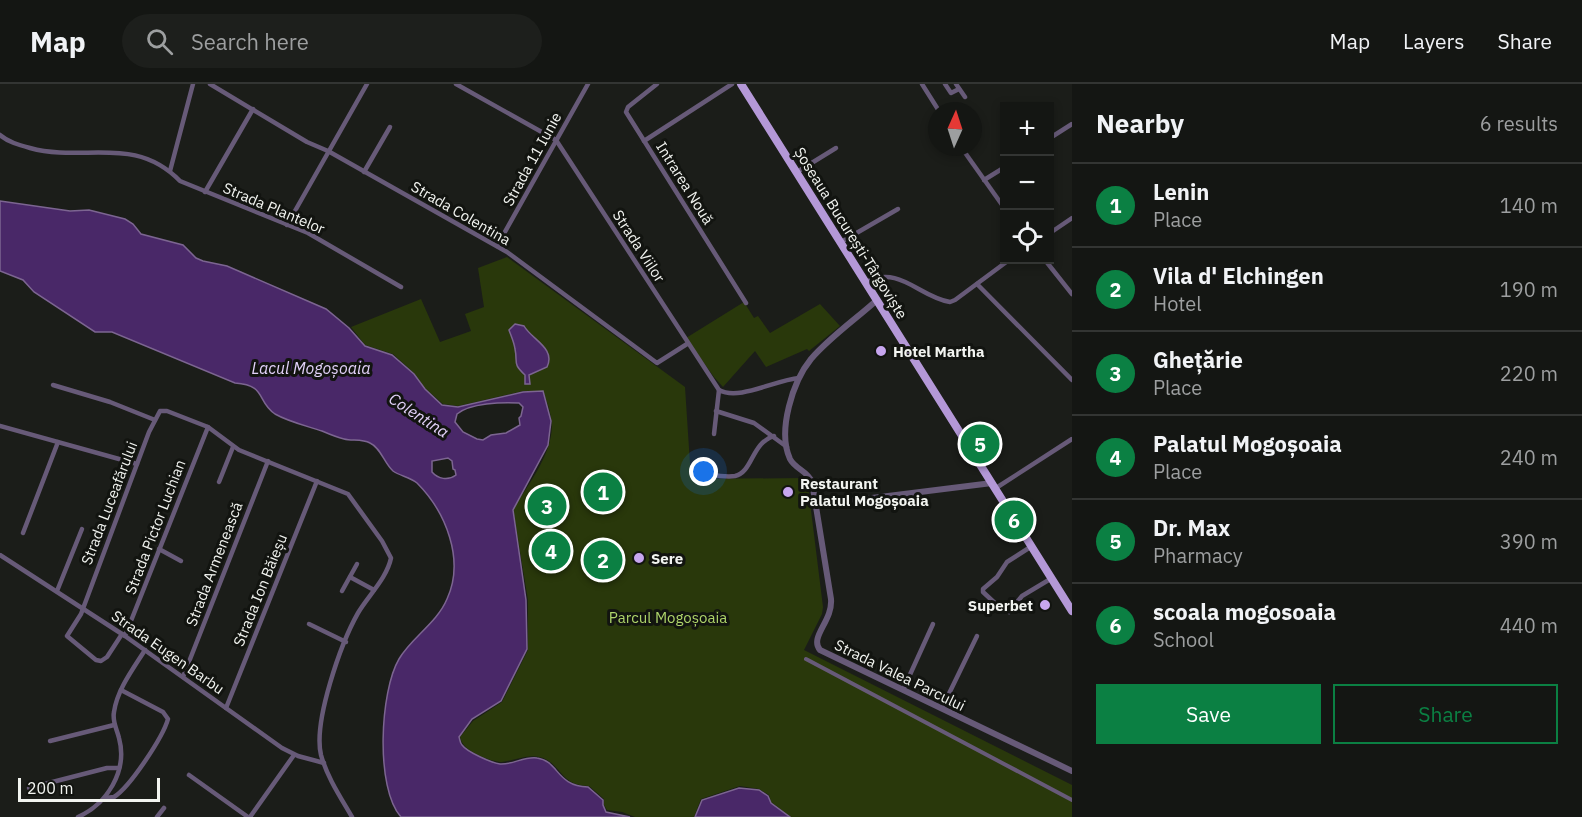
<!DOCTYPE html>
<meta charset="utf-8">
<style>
body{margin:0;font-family:"IBM Plex Sans",sans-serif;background:#1d1f1c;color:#f1f3f6}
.controls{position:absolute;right:18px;top:18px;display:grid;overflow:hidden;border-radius:0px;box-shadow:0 3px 9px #0003}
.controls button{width:54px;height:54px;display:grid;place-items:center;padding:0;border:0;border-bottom:2px solid #333533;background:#141613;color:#f1f3f6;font:30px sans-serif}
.compass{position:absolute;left:928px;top:18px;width:54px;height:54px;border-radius:50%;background:#141613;box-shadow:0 3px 9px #0003;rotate:3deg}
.scale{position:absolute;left:18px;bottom:15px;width:142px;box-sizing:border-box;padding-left:6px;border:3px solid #f2f4f0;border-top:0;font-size:16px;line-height:21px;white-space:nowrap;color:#f2f4f0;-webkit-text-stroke:4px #121410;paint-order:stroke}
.you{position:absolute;left:704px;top:388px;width:21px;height:21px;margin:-15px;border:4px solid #fff;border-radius:50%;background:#1a73e8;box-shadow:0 0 0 9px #1a73e833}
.badge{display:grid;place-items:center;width:39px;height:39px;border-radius:50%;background:#0b8043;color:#fff;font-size:20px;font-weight:700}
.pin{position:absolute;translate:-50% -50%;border:3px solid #fff;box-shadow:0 2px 6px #0006}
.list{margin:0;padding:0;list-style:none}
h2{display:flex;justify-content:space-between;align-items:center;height:78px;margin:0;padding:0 24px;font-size:26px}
h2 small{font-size:20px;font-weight:400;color:#9d9fa0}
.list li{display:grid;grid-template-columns:39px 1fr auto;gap:18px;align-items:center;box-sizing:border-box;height:84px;padding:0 24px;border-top:2px solid #333533}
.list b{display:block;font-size:22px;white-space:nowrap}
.list p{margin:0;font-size:20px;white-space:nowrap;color:#9d9fa0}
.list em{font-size:20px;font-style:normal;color:#9d9fa0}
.actions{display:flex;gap:12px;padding:18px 24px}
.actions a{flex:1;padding:14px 0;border:2px solid #0b8043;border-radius:0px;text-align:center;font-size:21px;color:#0b8043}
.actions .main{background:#0b8043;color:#fff}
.icon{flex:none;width:33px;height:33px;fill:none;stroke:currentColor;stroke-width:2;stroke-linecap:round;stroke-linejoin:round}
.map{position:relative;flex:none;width:1072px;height:733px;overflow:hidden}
header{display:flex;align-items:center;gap:36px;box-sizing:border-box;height:84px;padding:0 30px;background:#141613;border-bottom:2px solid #333533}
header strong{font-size:28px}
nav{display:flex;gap:33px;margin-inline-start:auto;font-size:21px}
.search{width:420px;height:54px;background:#1d1f1c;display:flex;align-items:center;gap:15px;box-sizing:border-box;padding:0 21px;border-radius:33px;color:#9d9fa0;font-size:22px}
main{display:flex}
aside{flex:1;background:#141613}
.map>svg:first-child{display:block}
.green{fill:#29380b}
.water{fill:#492868;stroke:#7c6591;stroke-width:1.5;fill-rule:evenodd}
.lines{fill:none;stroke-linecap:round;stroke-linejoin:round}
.pedestrian{stroke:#675a78;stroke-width:4}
.minor{stroke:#675a78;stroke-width:4.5}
.tertiary{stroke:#675a78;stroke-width:6}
.primary{stroke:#b498d7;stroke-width:8}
.poi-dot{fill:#c7a6ef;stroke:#121410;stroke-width:2}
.labels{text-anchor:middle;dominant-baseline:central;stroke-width:6;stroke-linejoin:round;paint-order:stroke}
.street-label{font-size:15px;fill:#f2f4f0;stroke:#121410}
.poi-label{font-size:15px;font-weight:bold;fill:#f2f4f0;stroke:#121410;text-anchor:start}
.park-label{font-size:15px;fill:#aed46a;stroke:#121410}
.water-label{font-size:16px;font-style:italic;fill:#e3d2fa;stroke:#121410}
</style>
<header>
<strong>Map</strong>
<div class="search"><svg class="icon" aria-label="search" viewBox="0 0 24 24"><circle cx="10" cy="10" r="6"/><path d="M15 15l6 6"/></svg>Search here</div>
<nav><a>Map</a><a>Layers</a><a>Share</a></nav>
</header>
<main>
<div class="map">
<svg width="1072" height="733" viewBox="0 0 1072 733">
<rect width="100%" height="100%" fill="#1b1d19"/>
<g class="green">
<path d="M507 173 685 303 691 395 807 394 823 523 822 530 804 566 1072 701V733H791L771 718 769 711 759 705 740 702 701 715 694 733H635L622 728 607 726 604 721V715L589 702C559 702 561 677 539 673 528 670 513 677 502 678 492 678 470 669 464 661 462 659 461 656 460 653L473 637 502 618 528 566V516L513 425C528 401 557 364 551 334 550 325 546 316 543 307H523L458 322 443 320 425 304 414 289 393 270 365 261 351 243 421 215 440 258 471 247 465 230 484 223 478 184Z"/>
<path d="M744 218 754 234 758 232 770 249 820 220 840 242 809 267 807 265 766 283 755 267 723 303 714 293 686 254Z"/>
</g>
<g class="water">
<path d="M0 117 70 127 89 126 125 135 133 140 141 150 183 161 196 174 203 177 227 182 326 225 349 244 365 262 392 271 414 290 425 305 442 321 458 323 523 308 543 307 551 337 548 361 513 426 526 516 527 565 501 617 472 635 459 653C460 656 460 659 462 661 467 668 492 679 500 680 512 681 525 672 537 674 559 677 556 702 588 703L603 716V721L606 728 630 733H401C375 704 380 607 399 575 411 554 437 539 447 515 465 476 446 428 417 399 410 393 400 392 393 387 384 379 381 364 370 359 362 355 352 357 344 355 336 353 329 350 322 347 307 342 289 338 275 330 256 317 267 301 235 299L112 248H95L34 208 23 196 0 187ZM519 319 523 323 521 332 519 334 520 341 506 349 491 351 483 356 477 355 463 348 455 338 457 330C470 319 502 318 519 319ZM448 374 452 377 453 385 455 386 456 391C448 397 438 395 432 388V377Z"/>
<path d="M515 240 524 242C532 256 556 264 547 283L529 291 530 300H525V291C512 279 518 279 515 265 514 258 511 252 509 246Z"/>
<path d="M739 704 759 706 768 712 771 719 790 733H695L702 716Z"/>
</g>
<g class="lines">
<path class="pedestrian" d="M806 575 1072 716"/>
<g class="minor">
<path d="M210 0 307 58 328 67 507 168 657 279 687 260"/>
<path d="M456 0 556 56 719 306C739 317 775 296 799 294"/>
<path d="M657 0 628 23 626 28 746 219"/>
<path d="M922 0 939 27"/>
<path d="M945 0 951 9 959 5"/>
<path d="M956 0 965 13"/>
<path d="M0 51C8 58 19 61 30 64 84 79 134 50 180 97L308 149 401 203"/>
<path d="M1050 54 1072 40"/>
<path d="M644 57 732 0"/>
<path d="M961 63 1005 125"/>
<path d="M170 87 193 0"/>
<path d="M364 88 390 43"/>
<path d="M797 88 836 64"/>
<path d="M984 96 1005 83"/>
<path d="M205 108 253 25"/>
<path d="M287 141 367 0"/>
<path d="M1050 149 1072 134"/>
<path d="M841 158 898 125"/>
<path d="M497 162 588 0"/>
<path d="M1045 176 1072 210"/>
<path d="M866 198C900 181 919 213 950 218L955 216 1009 176"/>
<path d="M977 200 1072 296"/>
<path d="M53 301 110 318 155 336"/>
<path d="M716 327 754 339 787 363"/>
<path d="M0 342 137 380"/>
<path d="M714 350 719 306"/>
<path d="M697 389C709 390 724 394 735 392 753 388 751 359 774 352"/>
<path d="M219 398 233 363"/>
<path d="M996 404 1072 355"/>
<path d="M23 449 58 358"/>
<path d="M159 465 181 477"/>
<path d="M0 471 125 552 282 664 298 672 324 679"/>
<path d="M350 493 374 506"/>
<path d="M57 507 82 445"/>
<path d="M342 507 357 480"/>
<path d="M997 521 983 508V505L997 493 1007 478 1032 462"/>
<path d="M1009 528 1022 512 1052 494"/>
<path d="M309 540 346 558"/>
<path d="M122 550 107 573 101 577 96 576 67 552 81 530 149 348 160 327H167L208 343 239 366 348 410 382 457 391 474C387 494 368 512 358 529 341 559 313 638 321 671 327 693 341 714 352 733"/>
<path d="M125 552 208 343"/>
<path d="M183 593 268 377"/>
<path d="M903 606 933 540"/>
<path d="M226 624 317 397"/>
<path d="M942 624 977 552"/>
<path d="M50 657 114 641"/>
<path d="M189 691 248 733"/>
<path d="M29 704 107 684H119"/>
<path d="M105 714 114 713C130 703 163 653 168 635L163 628 121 606"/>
<path d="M78 733C107 720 128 687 119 654 117 645 112 638 114 628 117 606 133 585 145 566"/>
<path d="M157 733 164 724"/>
<path d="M250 733 294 671"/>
</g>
<g class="tertiary">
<path d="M877 216C856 235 830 253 811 275 793 297 777 347 790 375 795 385 808 387 812 398L831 515C833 537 809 553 820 566L1072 687"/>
<path d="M816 421 992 399"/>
</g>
<path class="primary" d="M741 0 1072 527"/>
</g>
<g class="poi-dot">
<circle cx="881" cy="267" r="6"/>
<circle cx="788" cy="408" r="6"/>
<circle cx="639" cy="474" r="6"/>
<circle cx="1045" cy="521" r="6"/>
</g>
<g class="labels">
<g class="street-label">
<text transform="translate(532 75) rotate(-61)">Strada 11 Iunie</text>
<text transform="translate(685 99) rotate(58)">Intrarea Nouă</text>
<text transform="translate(274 124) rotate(23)">Strada Plantelor</text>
<text transform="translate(461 129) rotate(30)">Strada Colentina</text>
<text transform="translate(851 149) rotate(58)">Șoseaua București-Târgoviște</text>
<text transform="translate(639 162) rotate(57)">Strada Viilor</text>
<text transform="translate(109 419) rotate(-69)">Strada Luceafărului</text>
<text transform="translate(155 443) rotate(-69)">Strada Pictor Luchian</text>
<text transform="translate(214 480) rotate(-69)">Strada Armenească</text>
<text transform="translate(260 506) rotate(-68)">Strada Ion Băieșu</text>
<text transform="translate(168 568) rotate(35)">Strada Eugen Barbu</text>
<text transform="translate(900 591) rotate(26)">Strada Valea Parcului</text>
</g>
<g class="poi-label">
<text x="893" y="267">Hotel Martha</text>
<text x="800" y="399">Restaurant<tspan x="800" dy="17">Palatul Mogoșoaia</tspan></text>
<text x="651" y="474">Sere</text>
<text x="1033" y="521" text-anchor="end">Superbet</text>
</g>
<g class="park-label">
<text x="668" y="533">Parcul Mogoșoaia</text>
</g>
<g class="water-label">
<text x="311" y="284">Lacul Mogoșoaia</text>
<text transform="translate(419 331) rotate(33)">Colentina</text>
</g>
</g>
</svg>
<div class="controls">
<button>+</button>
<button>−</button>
<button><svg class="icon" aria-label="locate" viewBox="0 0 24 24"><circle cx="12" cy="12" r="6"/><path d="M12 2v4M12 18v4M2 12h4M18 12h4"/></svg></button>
</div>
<svg class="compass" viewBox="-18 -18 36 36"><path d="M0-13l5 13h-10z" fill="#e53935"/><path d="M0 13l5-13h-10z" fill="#9d9fa0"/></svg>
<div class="scale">200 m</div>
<div class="you"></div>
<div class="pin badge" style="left:603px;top:408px">1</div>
<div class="pin badge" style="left:603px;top:476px">2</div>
<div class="pin badge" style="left:547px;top:422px">3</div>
<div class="pin badge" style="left:551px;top:467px">4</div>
<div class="pin badge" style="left:980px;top:360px">5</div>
<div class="pin badge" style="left:1014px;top:436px">6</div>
</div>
<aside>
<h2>Nearby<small>6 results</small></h2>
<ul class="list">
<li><span class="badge">1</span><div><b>Lenin</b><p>Place</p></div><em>140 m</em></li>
<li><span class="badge">2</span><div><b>Vila d' Elchingen</b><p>Hotel</p></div><em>190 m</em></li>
<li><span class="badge">3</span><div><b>Ghețărie</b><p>Place</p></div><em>220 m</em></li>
<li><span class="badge">4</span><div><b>Palatul Mogoșoaia</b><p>Place</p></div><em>240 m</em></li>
<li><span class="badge">5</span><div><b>Dr. Max</b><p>Pharmacy</p></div><em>390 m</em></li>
<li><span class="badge">6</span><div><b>scoala mogosoaia</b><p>School</p></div><em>440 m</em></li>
</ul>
<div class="actions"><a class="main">Save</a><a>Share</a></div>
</aside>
</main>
